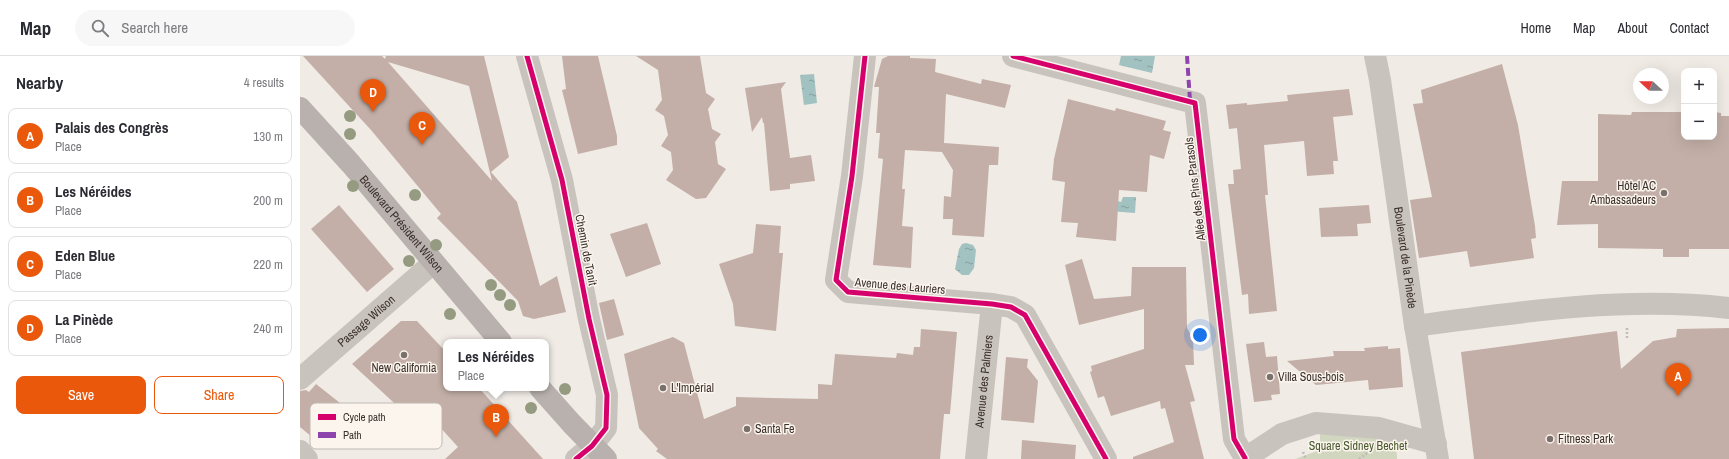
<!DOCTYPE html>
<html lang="en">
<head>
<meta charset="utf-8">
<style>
	:root { --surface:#fff; --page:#f7f7f7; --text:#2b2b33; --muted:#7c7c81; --line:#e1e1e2; --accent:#ea580c }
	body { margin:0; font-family:"Archivo Narrow",sans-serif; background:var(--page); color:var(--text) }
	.controls { position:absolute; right:12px; top:12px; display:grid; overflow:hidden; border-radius:8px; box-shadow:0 4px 16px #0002 }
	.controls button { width:36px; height:36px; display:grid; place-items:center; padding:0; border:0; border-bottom:1px solid var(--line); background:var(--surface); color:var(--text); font:20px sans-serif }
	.compass { position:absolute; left:1333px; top:12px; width:36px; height:36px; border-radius:50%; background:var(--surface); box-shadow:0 4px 16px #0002; rotate:292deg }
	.you { position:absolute; left:900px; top:279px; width:14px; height:14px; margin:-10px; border:3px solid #fff; border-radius:50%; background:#1a73e8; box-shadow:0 0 0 6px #1a73e833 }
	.badge { display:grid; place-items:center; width:26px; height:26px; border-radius:50%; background:var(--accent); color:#fff; font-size:13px; font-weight:700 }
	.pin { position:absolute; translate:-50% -33px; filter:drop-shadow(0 1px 2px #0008) }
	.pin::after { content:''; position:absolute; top:21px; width:14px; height:12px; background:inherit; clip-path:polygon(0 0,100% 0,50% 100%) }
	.popup { position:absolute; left:143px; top:283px; width:106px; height:52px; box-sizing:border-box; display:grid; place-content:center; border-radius:8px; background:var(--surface); filter:drop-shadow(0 1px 3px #0005); font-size:13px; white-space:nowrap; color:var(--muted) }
	.popup b { font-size:15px; color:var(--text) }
	.popup::after { content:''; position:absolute; left:50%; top:100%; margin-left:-8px; border:8px solid transparent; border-top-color:var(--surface) }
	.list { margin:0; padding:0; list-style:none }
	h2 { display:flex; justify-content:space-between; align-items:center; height:52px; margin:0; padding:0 16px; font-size:17px }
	h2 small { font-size:13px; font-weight:400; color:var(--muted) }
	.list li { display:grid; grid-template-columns:26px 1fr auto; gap:12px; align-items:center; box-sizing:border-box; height:56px; margin:0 8px 8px; padding:0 8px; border:1px solid var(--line); border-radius:8px }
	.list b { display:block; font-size:15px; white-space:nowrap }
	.list p { margin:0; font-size:13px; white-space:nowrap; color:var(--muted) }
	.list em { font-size:13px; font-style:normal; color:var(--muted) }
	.actions { display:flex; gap:8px; padding:12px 16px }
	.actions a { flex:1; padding:9px 0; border:1px solid var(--accent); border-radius:8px; text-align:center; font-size:14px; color:var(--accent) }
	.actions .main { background:var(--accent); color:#fff }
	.icon { flex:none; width:22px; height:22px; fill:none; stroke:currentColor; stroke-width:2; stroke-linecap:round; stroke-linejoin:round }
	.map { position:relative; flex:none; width:1429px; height:403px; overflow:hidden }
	header { display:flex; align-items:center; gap:24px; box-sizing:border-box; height:56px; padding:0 20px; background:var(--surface); border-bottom:1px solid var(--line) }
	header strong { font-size:19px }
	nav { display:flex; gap:22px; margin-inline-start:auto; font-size:14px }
	.search { width:280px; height:36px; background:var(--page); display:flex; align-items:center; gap:10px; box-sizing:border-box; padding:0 14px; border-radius:22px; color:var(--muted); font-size:15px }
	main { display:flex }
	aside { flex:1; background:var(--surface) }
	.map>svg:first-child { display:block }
	.green { fill:#d1d6bf }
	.water { fill:url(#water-ripples) }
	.building { fill:#c3afa7; fill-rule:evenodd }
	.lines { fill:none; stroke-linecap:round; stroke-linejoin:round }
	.path { stroke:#c2bbb6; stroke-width:2.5; stroke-dasharray:2 2; stroke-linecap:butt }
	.minor { stroke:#c9c3be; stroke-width:22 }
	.major { stroke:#b8b1ad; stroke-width:22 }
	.quiet { stroke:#8e44ad; stroke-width:4; stroke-dasharray:8 4; stroke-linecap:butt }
	.cycleway-casing { stroke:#fbf5ee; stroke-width:8 }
	.cycleway { stroke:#d6006c; stroke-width:5 }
	.tree { fill:#959b80 }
	.poi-dot { fill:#7a716c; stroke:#fbf5ee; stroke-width:1.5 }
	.labels { text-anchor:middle; stroke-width:3; stroke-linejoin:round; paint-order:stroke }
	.poi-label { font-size:12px; fill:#3b302b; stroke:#fbf5ee; text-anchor:start }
	.street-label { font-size:12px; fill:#3b302b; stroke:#fbf5ee }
	.park-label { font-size:12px; fill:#4a5a2e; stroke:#fbf5ee }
	.key { fill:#fbf5ee; stroke:#c1bab4; stroke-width:1 }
	.key-label { font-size:11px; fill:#3b302b }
</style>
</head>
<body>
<header>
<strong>Map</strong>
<div class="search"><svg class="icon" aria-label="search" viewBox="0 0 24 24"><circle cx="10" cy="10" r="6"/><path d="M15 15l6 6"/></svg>Search here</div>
<nav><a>Home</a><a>Map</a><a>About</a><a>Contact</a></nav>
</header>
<main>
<aside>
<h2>Nearby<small>4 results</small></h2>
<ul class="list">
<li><span class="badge">A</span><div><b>Palais des Congrès</b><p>Place</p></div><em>130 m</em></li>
<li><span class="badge">B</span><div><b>Les Néréides</b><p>Place</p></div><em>200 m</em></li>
<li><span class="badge">C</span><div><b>Eden Blue</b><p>Place</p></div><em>220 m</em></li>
<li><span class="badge">D</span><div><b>La Pinède</b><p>Place</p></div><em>240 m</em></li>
</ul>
<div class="actions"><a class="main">Save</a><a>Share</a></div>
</aside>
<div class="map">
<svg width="1429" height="403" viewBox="0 0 1429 403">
	<defs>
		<pattern id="water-ripples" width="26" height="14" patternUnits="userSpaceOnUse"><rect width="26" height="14" fill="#a1c2c1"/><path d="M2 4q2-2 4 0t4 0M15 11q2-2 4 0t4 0" fill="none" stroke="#849e9d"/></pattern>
	</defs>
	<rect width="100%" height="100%" fill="#f0ebe5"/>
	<!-- green -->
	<path class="green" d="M1020,376L1074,377L1096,386L1097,403H995L1020,394Z"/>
	<!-- water -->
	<path class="water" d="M821,0H855L852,17L819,9Z
		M514,18L517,47L504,49L500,19Z
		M823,141H836L835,157L809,155L810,143L821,146Z
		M666,187L673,189L676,194L674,212L669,219H662L655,213L659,193L662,188Z"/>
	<!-- building -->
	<path class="building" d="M3,0H82L85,3L86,0H184L209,101L191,116L217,146L240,230L257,220L266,256L234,263L223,260L218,245L137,162L141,158L71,74ZM88,6L169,30L192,125Z
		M262,0H298L317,80V89L278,98L262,34L266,33Z
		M336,0H400L406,37L415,43L408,53L412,73L421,78L415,86L418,108L426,113L406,142L396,143L366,124L373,114L371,96L361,90L368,79L364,60L355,54L362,44L358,14Z
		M588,0H610V2L636,3L635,16L681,28L682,23L711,29L705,52L646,38L644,87L699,91L698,109H689L684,181L652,179L653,163H643L644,140L651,141L653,114L642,96L605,94L602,133H605L602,170L613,171L611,212L573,209L583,103L578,102L580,77H576L579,31H574L582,3Z
		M1202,8L1218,69L1235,170L1236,182L1231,183L1234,202L1170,211L1167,195L1119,202L1110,144L1132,141L1113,48L1123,47L1121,34Z
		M486,26L481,33L490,102L511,99L515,125L490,128V133L470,135L464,67H463L462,61L452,76L445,32Z
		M1049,33L1053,59L1033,61L1038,105H1033L1034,118L1007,120L1004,85L964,89L968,139H965L977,255L949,258L948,238L942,239L928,128H934L933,114L941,113L937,72L929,73L926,49L947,47V49L988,45L987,39Z
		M768,43L815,55L816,52L866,65L863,74L871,76L864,103L850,99L847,136L819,134L816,185L776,181L778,167L761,166L765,126L752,124L754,103Z
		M1332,56H1384V81H1414V56L1421,57V60H1429V193H1389V201H1363V193L1298,192V168L1257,169L1262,125H1298V58L1331,59Z
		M39,149L94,213L67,236L11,173Z
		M1069,149L1071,167L1057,168L1058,180L1021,181L1019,152Z
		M347,167L361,208L326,221L310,178Z
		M456,168L481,170L479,197H483L476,275L435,270L433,248L419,208L453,197Z
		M782,203L794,243L831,240L832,211H886L887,272L893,283L894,309H885L895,345L890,346L904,403H833V401L874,386L865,352L861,353L860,345L811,360L804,340L798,342L790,316L792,315L791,310L844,293V253L779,269L765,209Z
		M314,243L324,279L307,284L299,247Z
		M101,265H117L146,296V332H179L243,403H145L158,391L129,359L119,370L52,308Z
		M1429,272V403H1174L1161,296L1317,275L1321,313L1353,285L1376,281L1377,273Z
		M621,273L657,276L650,358H644L640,403H367L356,395L358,393L339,372L324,298L373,281L384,287L404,363L436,350V341L518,343V328L532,329L535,298L596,302L597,297L613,299L614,291H620Z
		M964,286L966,301L977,300L980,338L971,339L972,344L954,346L946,288Z
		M1088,290V293L1100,292L1103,331L1069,334L1068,324L1016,329L987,305L1034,300L1033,295H1065L1064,292Z
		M706,301L728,303L727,311L738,325L734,367L701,364Z
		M16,328L40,347L12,381L0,371V335L6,334L9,336Z
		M722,384L776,389L775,403H721Z"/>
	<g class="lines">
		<!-- path -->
		<path class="path" d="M1327,272V284
			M1003,396L1006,403
			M1059,403L1070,395"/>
		<!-- minor -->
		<g class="minor">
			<path d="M227,0L262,124L289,263L307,339L306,372L292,390L276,403"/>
			<path d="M565,0L552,120L536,224L548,236L692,248L711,251L725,259L806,403"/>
			<path d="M713,0L895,47L934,383L945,402"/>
			<path id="s1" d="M1075,0L1080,24L1115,270L1138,403"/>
			<path d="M1115,270C1218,256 1325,240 1429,252"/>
			<path id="s2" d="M0,323L133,207"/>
			<path d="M0,395L7,403"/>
			<path id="s3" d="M676,403L692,248"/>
			<path d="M944,403L982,378L1016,367L1079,372L1136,388"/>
		</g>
		<!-- major -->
		<g class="major">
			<path id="s4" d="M0,52L51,108L201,286"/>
			<path d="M240,332L272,368L306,403"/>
		</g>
		<!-- quiet -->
		<path class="quiet" d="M887,0L890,45"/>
		<defs>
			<path id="cycleway" d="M227,0L262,124L289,263L307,339L306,372L292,390L276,403
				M565,0L552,120L536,224L548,236L692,248L711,251L725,259L806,403
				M713,0L895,47L934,383L945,402"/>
		</defs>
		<!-- cycleway casing -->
		<use href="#cycleway" class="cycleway-casing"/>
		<!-- cycleway -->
		<use href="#cycleway" class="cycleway"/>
	</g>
	<!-- trees -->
	<g class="tree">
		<circle cx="50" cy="60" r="6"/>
		<circle cx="50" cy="78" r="6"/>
		<circle cx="53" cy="130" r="6"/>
		<circle cx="115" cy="139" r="6"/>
		<circle cx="136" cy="189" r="6"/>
		<circle cx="109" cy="205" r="6"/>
		<circle cx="191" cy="229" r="6"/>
		<circle cx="200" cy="239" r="6"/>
		<circle cx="210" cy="249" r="6"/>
		<circle cx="150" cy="258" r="6"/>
		<circle cx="265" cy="333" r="6"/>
		<circle cx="231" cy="352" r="6"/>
	</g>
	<!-- markers -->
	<g class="poi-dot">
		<circle cx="1364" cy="137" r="4"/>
		<circle cx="104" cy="299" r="4"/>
		<circle cx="970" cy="321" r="4"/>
		<circle cx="363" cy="332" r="4"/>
		<circle cx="447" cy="373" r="4"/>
		<circle cx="1250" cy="383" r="4"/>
	</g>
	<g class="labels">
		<!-- poi labels -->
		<g class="poi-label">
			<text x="1356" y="134" text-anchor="end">Hôtel AC<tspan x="1356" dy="14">Ambassadeurs</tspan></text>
			<text x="104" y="316" text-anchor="middle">New California</text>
			<text x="978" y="325">Villa Sous-bois</text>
			<text x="371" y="336">L'Impérial</text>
			<text x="455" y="377">Santa Fe</text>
			<text x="1258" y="387">Fitness Park</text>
		</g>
		<!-- street labels -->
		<g class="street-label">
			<text transform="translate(895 133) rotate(-97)" y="4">Allée des Pins Parasols</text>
			<text dy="4" stroke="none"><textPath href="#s4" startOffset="154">Boulevard Président Wilson</textPath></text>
			<text transform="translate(286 194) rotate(79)" y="4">Chemin de Tanit</text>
			<text dy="4" stroke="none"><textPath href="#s1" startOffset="204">Boulevard de la Pinède</textPath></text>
			<text transform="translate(600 230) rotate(5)" y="4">Avenue des Lauriers</text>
			<text dy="4" stroke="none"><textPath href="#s2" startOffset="88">Passage Wilson</textPath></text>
			<text dy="4" stroke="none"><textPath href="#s3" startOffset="78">Avenue des Palmiers</textPath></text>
		</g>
		<!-- park labels -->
		<g class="park-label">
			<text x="1058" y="394">Square Sidney Bechet</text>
		</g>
	</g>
	<!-- legend -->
	<rect x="10" y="347" width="132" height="46" rx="6" class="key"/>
	<rect x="18" y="358" width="18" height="6" fill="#d6006c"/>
	<rect x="18" y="376" width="18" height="6" fill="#8e44ad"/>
	<g class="key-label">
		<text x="43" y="365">Cycle path</text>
		<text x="43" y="383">Path</text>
	</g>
</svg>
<div class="controls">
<button>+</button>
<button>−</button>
</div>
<svg class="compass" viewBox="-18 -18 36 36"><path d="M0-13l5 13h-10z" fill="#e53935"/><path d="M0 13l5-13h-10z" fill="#7c7c81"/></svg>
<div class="you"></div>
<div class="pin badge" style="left:1378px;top:340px">A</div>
<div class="pin badge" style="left:196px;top:381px">B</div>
<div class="popup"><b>Les Néréides</b>Place</div>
<div class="pin badge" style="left:122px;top:89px">C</div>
<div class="pin badge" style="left:73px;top:56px">D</div>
</div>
</main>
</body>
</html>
